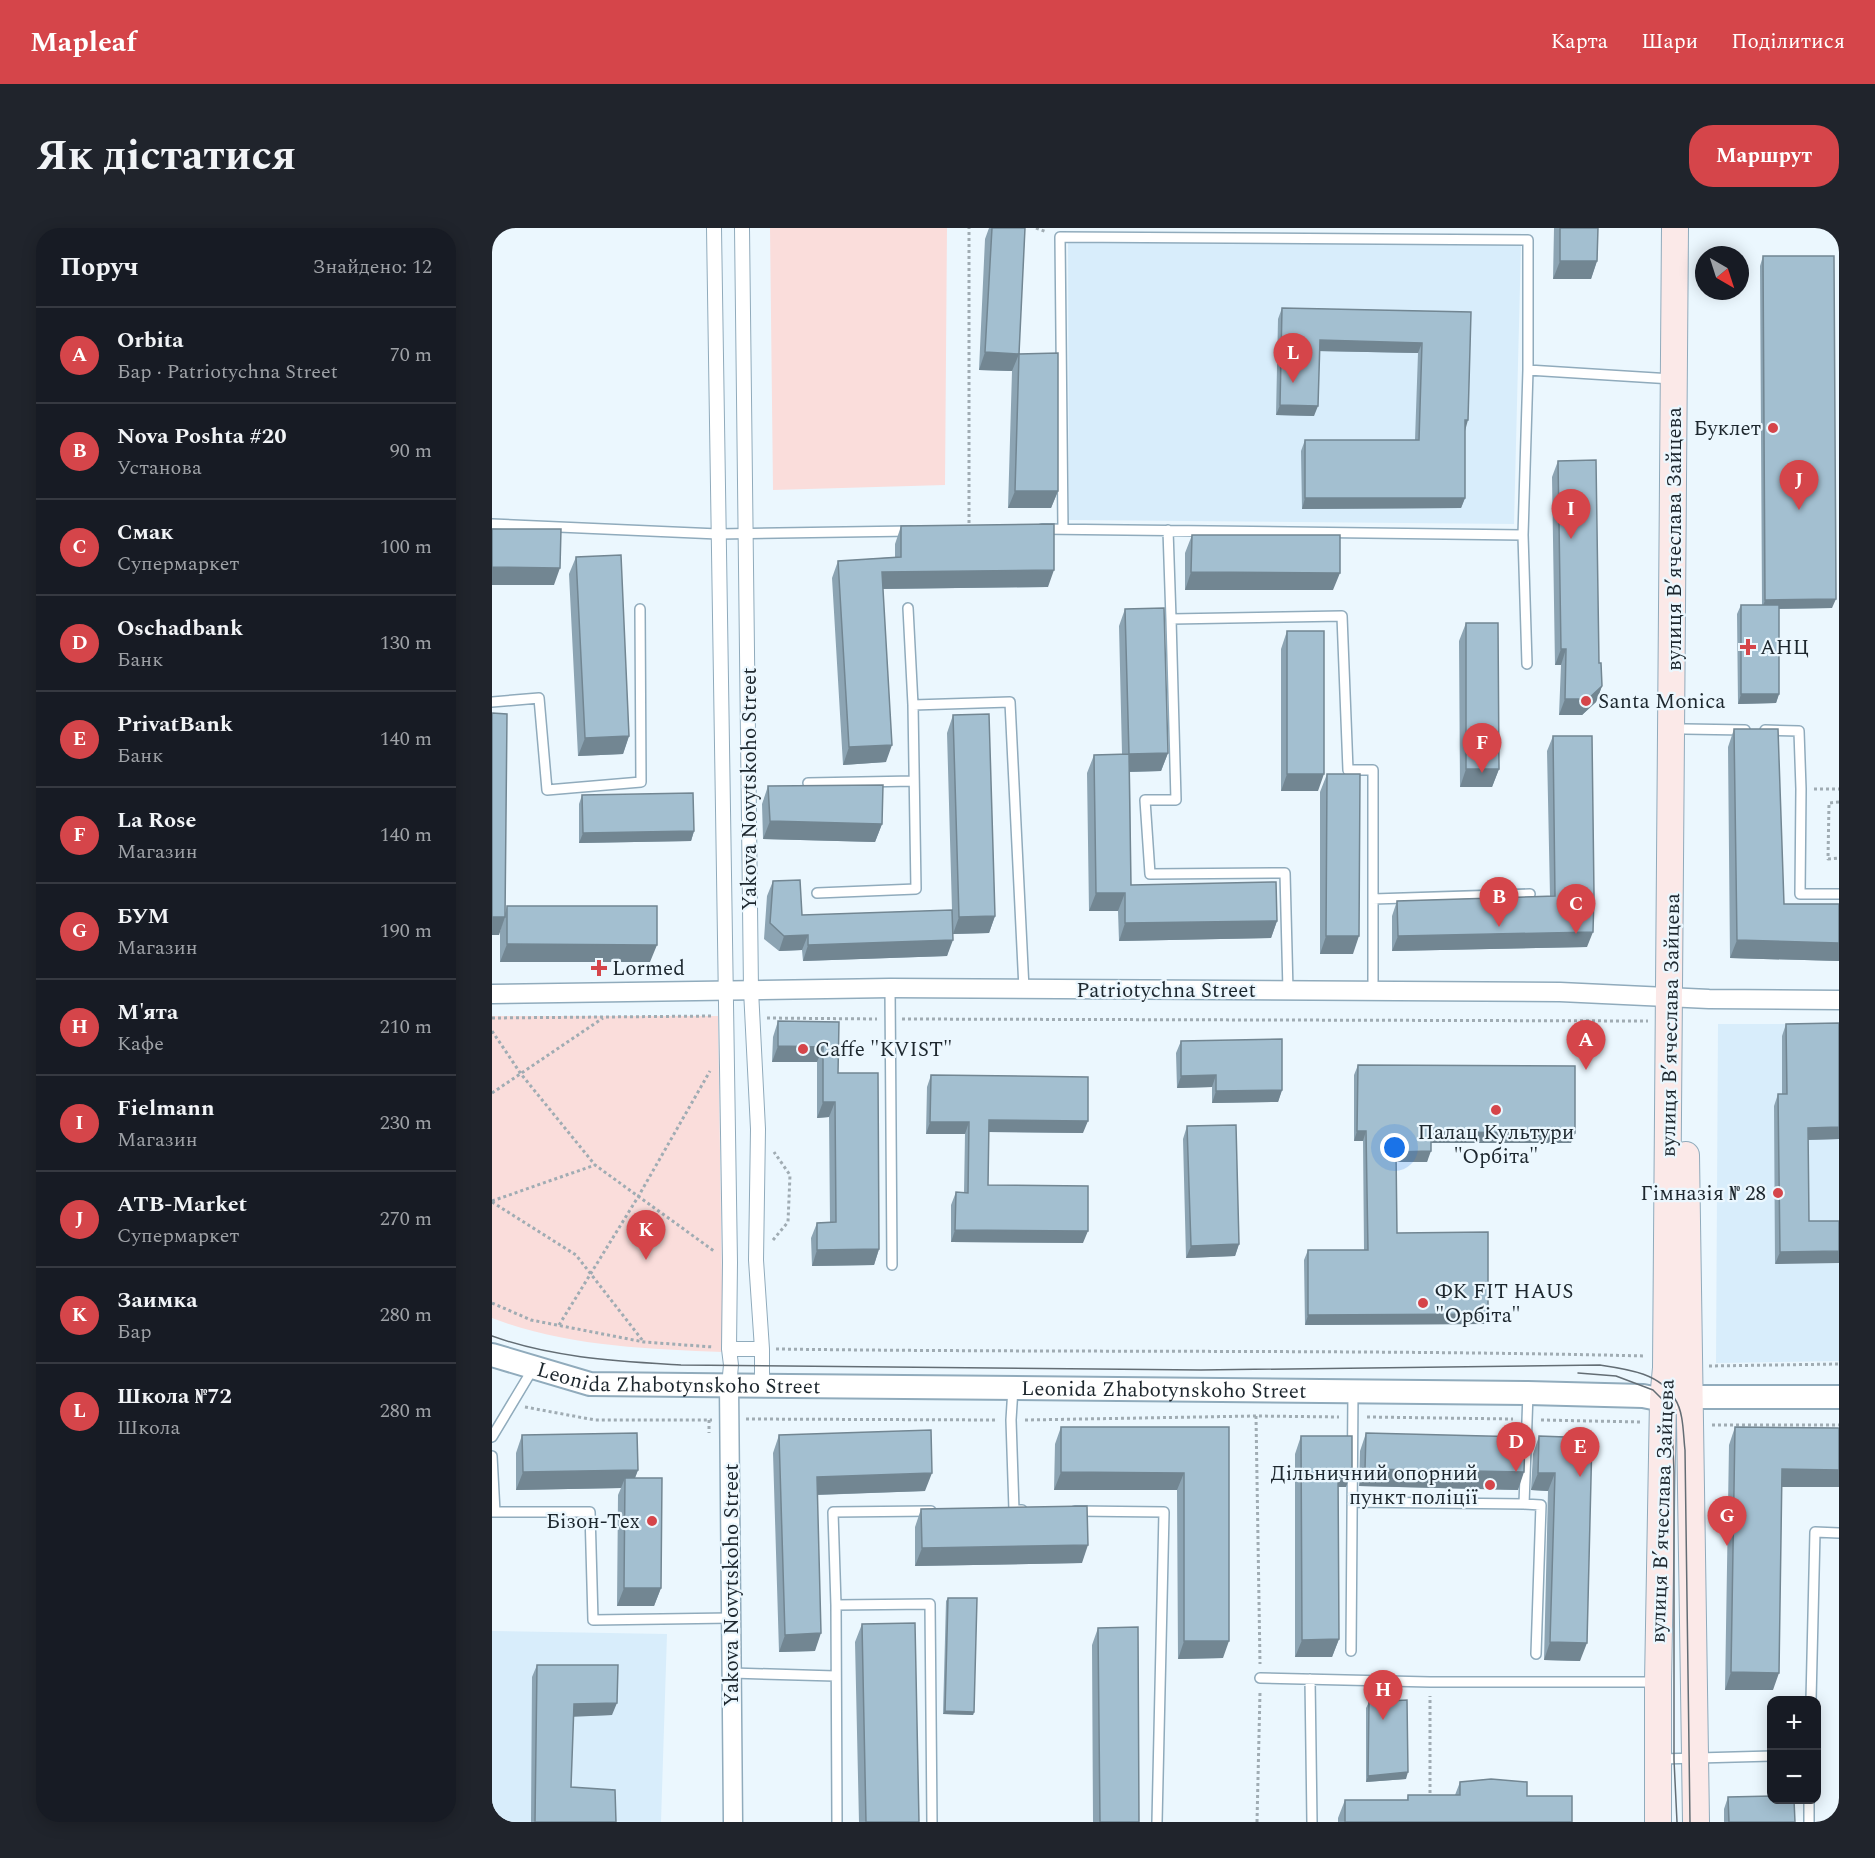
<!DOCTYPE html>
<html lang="uk">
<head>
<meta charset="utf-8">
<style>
	:root { --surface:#171b24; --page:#20242c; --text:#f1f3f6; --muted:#9ea1a6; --line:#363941; --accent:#d5454a }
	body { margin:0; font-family:Spectral,serif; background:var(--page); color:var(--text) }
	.controls { position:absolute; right:18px; bottom:18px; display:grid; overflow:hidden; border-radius:12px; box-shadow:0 3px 15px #0003 }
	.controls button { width:54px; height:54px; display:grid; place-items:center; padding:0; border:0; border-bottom:2px solid var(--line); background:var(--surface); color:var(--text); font:30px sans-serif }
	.compass { position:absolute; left:1203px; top:18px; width:54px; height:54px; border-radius:50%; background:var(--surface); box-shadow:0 3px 15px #0003; rotate:141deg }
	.you { position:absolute; left:903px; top:920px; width:21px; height:21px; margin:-15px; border:4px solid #fff; border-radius:50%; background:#1a73e8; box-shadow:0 0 0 9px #1a73e833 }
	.badge { display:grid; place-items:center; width:39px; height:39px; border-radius:50%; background:var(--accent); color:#fff; font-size:20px; font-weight:700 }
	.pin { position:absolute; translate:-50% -50px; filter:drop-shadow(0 2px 3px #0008) }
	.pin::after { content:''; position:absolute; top:32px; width:21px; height:18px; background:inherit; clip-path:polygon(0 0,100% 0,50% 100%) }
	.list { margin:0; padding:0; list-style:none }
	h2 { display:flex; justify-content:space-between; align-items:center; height:78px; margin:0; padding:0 24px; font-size:26px }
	h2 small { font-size:20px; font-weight:400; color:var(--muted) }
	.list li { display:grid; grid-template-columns:39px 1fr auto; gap:18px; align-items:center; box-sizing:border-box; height:96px; padding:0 24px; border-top:2px solid var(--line) }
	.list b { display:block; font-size:22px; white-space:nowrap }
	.list p { margin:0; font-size:20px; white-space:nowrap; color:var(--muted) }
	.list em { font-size:20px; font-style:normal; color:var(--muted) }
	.map { position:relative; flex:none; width:1347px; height:1594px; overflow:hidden; border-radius:24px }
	header { display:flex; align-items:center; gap:36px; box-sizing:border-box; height:84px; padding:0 30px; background:var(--accent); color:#fff }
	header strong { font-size:28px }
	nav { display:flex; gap:33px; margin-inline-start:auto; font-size:21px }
	.intro { display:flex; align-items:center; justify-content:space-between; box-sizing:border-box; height:144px; padding:0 36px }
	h1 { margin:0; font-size:42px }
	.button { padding:15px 27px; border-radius:24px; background:var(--accent); color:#fff; font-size:21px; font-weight:700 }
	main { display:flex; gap:36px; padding:0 36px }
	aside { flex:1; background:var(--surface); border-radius:24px; box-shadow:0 3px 15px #0003 }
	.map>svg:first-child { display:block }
	.built { fill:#d8edfb }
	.green { fill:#fadddb }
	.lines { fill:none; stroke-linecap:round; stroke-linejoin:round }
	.service-casing { stroke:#90abbc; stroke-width:12 }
	.pedestrian-casing { stroke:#90abbc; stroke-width:16 }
	.minor-casing { stroke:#90abbc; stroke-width:21 }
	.tertiary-casing { stroke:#90abbc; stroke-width:26 }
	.secondary-casing { stroke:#90abbc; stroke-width:28 }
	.path { stroke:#a0acb3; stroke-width:3; stroke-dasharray:3 3; stroke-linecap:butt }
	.service { stroke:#fff; stroke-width:9 }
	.pedestrian { stroke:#fff; stroke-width:14 }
	.minor { stroke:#fff; stroke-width:18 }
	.tertiary { stroke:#fff; stroke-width:22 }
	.secondary { stroke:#fbe9e8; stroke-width:26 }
	.tram { stroke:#636d74; stroke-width:1.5 }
	.wall { fill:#8ca4b3 }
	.shaded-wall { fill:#728692 }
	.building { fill:#a3bfd0; stroke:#728692; stroke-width:1.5 }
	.poi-dot { fill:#d5454a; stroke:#ebf7fe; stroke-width:2 }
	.labels { text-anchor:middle; stroke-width:4.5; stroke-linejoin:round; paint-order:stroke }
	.poi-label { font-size:21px; fill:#1d272e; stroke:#ebf7fe; text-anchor:start }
	.street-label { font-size:21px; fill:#1d272e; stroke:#ebf7fe }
</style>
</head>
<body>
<header>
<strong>Mapleaf</strong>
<nav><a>Карта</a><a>Шари</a><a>Поділитися</a></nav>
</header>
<div class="intro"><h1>Як дістатися</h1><a class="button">Маршрут</a></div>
<main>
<aside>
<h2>Поруч<small>Знайдено: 12</small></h2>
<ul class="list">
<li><span class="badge">A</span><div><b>Orbita</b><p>Бар · Patriotychna Street</p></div><em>70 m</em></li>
<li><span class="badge">B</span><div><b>Nova Poshta #20</b><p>Установа</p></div><em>90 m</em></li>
<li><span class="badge">C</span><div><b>Смак</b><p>Супермаркет</p></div><em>100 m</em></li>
<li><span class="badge">D</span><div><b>Oschadbank</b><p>Банк</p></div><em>130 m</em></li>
<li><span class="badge">E</span><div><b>PrivatBank</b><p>Банк</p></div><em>140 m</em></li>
<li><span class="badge">F</span><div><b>La Rose</b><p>Магазин</p></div><em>140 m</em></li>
<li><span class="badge">G</span><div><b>БУМ</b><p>Магазин</p></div><em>190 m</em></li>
<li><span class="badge">H</span><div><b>М'ята</b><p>Кафе</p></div><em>210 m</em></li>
<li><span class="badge">I</span><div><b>Fielmann</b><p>Магазин</p></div><em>230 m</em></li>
<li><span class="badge">J</span><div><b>ATB-Market</b><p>Супермаркет</p></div><em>270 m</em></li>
<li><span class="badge">K</span><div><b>Заимка</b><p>Бар</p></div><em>280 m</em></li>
<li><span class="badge">L</span><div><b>Школа №72</b><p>Школа</p></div><em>280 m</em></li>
</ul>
</aside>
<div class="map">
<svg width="1347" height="1594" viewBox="0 0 1347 1594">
	<rect width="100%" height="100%" fill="#ebf7fe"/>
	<!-- built -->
	<path class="built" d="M576,13L1029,17L1022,296L577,292Z
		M1226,796H1347V1133L1224,1135Z
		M0,1403L175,1406L169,1594H0Z"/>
	<!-- green -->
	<path class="green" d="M278,0H455L453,257L281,262Z
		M0,788H226L231,1124C154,1121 72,1118 0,1090Z"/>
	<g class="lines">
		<defs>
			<path id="service" d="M0,296L226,306L419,303
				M550,301L1031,307L1036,142
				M571,301L568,9L1036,12V142L1180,151
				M676,302L679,391L850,388L856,542H881V763
				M1031,307L1035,436
				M416,380L421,477
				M679,391L684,572H653L658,646L793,645L796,763
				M0,474L47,470L55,562L149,554L148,381
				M1193,501L1253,502
				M1273,502L1307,503L1309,561L1308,666H1347
				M316,555L422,553
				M325,665L424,661L421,477L518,474L532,761
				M881,671L1038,666
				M398,760L400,1037
				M521,1160L519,1192L522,1282H530
				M1036,1165L1032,1276L1049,1277L1044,1426
				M0,1209L42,1139
				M0,1228L3,1284H0
				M860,1274L1032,1276
				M583,1283L672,1284L665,1594
				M3,1284H98L101,1392L239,1390
				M344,1377L438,1376L440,1594
				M859,1423L861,1163
				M240,1445L343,1448
				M768,1450L938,1454H1163
				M818,1451L820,1594
				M1319,1472L1323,1304L1347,1305
				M1169,1531L1280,1528
				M345,1594L344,1377L341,1284L439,1283
				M1317,1594V1572"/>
			<path id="pedestrian" d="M222,0L238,1034L237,1121H270L264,1032L266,901L259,762L250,0
				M237,1121L239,1137L237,1158
				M270,1159V1121"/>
			<path id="minor" d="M0,766L398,760L1068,764L1217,771L1347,772
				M237,1158L241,1594"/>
			<g id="tertiary">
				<path id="s1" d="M0,1127L98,1156L1036,1165L1151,1168L1171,1172L1196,1169H1347"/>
			</g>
			<path id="secondary" d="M1194,927L1204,1594
				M1166,1594V1454L1171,1172L1174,1140L1183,0"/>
		</defs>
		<!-- service casing -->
		<use href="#service" class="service-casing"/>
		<!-- pedestrian casing -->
		<use href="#pedestrian" class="pedestrian-casing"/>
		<!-- minor casing -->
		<use href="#minor" class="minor-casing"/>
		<!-- tertiary casing -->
		<use href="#tertiary" class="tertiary-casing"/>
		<!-- secondary casing -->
		<use href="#secondary" class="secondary-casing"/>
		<!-- path -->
		<path class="path" d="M544,0L555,4
			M477,301V0
			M1322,561H1347
			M1347,574L1337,575L1336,631L1347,630
			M0,790L221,788
			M275,790L385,791
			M410,791L1156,793
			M0,803L29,846L103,937L222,1023
			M0,865L111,790
			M0,973L103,937
			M0,974L84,1027L151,1113
			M281,1012L296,994L298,947L282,924
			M0,1075L39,1092L152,1114L221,1119
			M67,1097L146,969L218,843
			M284,1121C574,1125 864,1121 1154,1128
			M1217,1138L1347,1136
			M33,1179L103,1192H220
			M764,1188L768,1436
			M875,1189L1021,1191
			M254,1191L505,1192
			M217,1192V1205
			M533,1192L764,1188L847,1189
			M1049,1192L1150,1194
			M1220,1197H1347
			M938,1565V1468
			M765,1594L768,1464"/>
		<!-- service -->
		<use href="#service" class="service"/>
		<!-- pedestrian -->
		<use href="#pedestrian" class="pedestrian"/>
		<!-- minor -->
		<use href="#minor" class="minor"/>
		<!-- tertiary -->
		<use href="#tertiary" class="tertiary"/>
		<!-- secondary -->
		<use href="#secondary" class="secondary"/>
		<!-- tram -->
		<path class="tram" d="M0,1108C61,1130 125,1133 189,1137L709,1142L1108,1137C1135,1141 1168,1145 1183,1171C1192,1185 1191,1206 1193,1222L1198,1594
			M1086,1145L1124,1148L1161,1162L1171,1172L1180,1196L1182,1244V1532L1185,1594"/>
	</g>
	<!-- wall -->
	<path class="wall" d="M497,0H533L527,126L566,263L559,280H516L520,143L487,142L493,11Z
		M1062,0H1106L1105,33L1099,51H1061Z
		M1271,28L1340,380L1287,381V466L1284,475L1246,476L1245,386L1249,377H1270L1268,38Z
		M790,80L979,84L973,202V270L969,280L810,281L809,223L813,212H923L926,125L827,123L822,188L784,187L786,91Z
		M1066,233L1107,435L1110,458L1104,474L1090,487H1067L1069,437H1063L1060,249Z
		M409,298L556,359L391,361L394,534L351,537L340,350L346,333L403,329V316Z
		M700,307L841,362H693V325Z
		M84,329L137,508L131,526L86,528L77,346Z
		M633,381L676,525L669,543L638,544L639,657L785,693L779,710L627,713L626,683H597L595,545L602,527L630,526L627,398Z
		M974,395L1007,541L1000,559H968L967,413Z
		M795,403L826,563H789V421Z
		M461,487L503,688L497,705L461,706L455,728L311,733L310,722L287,723L272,711L275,668L281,653L310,687L460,682L455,505Z
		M1242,501L1292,676H1347V733L1238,730L1236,519Z
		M1061,508L1095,719L900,723V688L905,673L1058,668L1055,523Z
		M835,546L861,726H828V564Z
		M276,558L390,596L383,614L271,611L270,576Z
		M90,567L202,603L199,613L87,615V576Z
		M15,678L158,734H8V703L7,707Z
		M286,793L347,794L346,845L387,1021L382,1037L320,1038L319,1010L325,995H338L337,889L325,890V834H280L281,809Z
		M1294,796L1347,911L1316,912L1317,993L1283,1036L1282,878L1286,866H1290V808Z
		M689,813L790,862L786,874L720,875V859L685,860L684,825Z
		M866,837L1079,915H939L935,934H904L905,1005L993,1096L813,1097L812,1032L816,1022H872L871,913H862V847Z
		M439,847L591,905L497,904L496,957L591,1015L459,1014V977L464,964L472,965L473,906H434L435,859Z
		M695,898L747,1016L743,1028L694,1030L691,911Z
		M569,1199H737L731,1430L686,1431L685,1262H562L563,1216Z
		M1243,1199L1347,1200V1259H1290L1281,1462H1233L1237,1217Z
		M874,1205L1026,1262L867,1258L868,1223Z
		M30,1207L146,1242L143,1250L169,1360L162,1378H125L126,1267L129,1260L24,1262V1225Z
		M287,1207L433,1263L325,1267L323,1423L287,1424L281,1225Z
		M809,1208L860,1241L854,1259H846L847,1411L840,1429H803V1226Z
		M1047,1208L1100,1210L1088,1433L1052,1432L1056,1263L1039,1262L1041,1226Z
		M429,1281L590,1335L423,1338V1299Z
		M456,1370L482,1484L481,1487L451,1486L454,1373Z
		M370,1396L427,1594H367L363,1414Z
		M606,1400L647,1594H601L600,1417Z
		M45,1437L120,1487L81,1488L79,1559L124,1594H39L40,1449Z
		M877,1474L914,1551L874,1554V1480Z
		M968,1554L1035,1568L1080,1594H846V1590L853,1572H915L916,1567H963Z
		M1236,1569L1303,1594H1232V1581Z"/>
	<!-- shaded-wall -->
	<path class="shaded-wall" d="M1068,33H1105L1099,51H1061Z
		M828,112L930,115L926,125L824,123Z
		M493,124L527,126L520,143L487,142Z
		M788,177L826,178L822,188L784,187Z
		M973,192H976L973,203Z
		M523,263H566L559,280H516Z
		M813,270H973L969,280L810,281Z
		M0,339L68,340L62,357H0Z
		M562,342L556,359L383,361L390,344Z
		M699,344L848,345L841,362H693Z
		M1344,371L1340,380L1270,381L1273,372Z
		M1069,421H1074L1069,437H1063Z
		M1110,458L1104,474L1090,487H1067L1073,471Z
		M1249,466H1287L1284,475L1246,476Z
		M137,508L131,526L86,528L93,510Z
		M400,517L394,534L351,537L357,519Z
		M676,525L669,543L631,544L637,526Z
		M974,541H1007L1000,559H968Z
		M795,546H832L826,563H789Z
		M278,593L390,596L383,614L271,611Z
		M202,603L199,613L87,615L91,605Z
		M604,665H633L626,683H597Z
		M503,688L497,705L461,706L467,689Z
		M0,689H13L7,707H0Z
		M785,693L779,710L627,713L633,695Z
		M1101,704L1095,719L900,723L906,708Z
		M316,707L310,722L287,723L292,708Z
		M834,708H867L861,726H828Z
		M461,712L455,728L311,733L316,717Z
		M1245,712L1347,715V733L1238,730Z
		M15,716L165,717L158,734H8Z
		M286,818L331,819L325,834H280Z
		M724,847L720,859L685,860L689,848Z
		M790,862L786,874L720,875L724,863Z
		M331,874H343L337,889L325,890Z
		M497,892L596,893L591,905L493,904Z
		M438,894H477L473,906H434Z
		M1347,899V911L1312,912L1316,900Z
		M865,903H874L871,913H862Z
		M939,904L1083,905L1079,915H935Z
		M939,923L935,934H900L904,924Z
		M463,1002L596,1003L591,1015L459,1014Z
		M747,1016L743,1028L694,1030L699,1018Z
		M387,1021L382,1037L320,1038L325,1022Z
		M1347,1023V1035L1283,1036L1288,1024Z
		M996,1086L993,1096L813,1097L816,1087Z
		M846,1241H860L854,1259H839Z
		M873,1241L1032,1244L1026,1262L867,1258Z
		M1290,1241L1347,1242V1259H1284Z
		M146,1242L139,1260L133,1250L129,1260L24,1262L31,1244Z
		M569,1244L692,1245L685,1262H562Z
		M440,1245L433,1263L318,1267L325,1249Z
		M1046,1245H1063L1056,1263L1039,1262Z
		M596,1317L590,1335L423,1338L430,1320Z
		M132,1360H169L162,1378H125Z
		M329,1405L323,1423L287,1424L293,1407Z
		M847,1411L840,1429H803L810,1412Z
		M692,1413H737L731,1430L686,1431Z
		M1058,1414L1095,1415L1088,1433L1052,1432Z
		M1239,1444L1287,1445L1281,1462H1233Z
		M125,1475L120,1487L77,1489L82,1476Z
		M453,1483L482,1484L481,1487L451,1486Z
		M916,1544L914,1551L874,1554L876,1548Z"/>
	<!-- building -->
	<path class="building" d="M500,0H533L527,126L493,124Z
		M1068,0H1106L1105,33H1068Z
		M1271,28H1342L1344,371L1273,372Z
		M790,80L979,84L976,192H973V270H813V212H927L930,115L828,112L826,178L788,177Z
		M566,125V263H523L527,126Z
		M1104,232L1107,435H1109L1110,458L1096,471H1073L1074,421H1069L1066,233Z
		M562,296V342L390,344L400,517L357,519L346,333L409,329V298Z
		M0,301H69L68,340L0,339Z
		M700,307H848V345L699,344Z
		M129,327L137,508L93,510L84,329Z
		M1249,377H1287V466H1249Z
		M672,380L676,525L637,526L633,381Z
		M974,395H1006L1007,541H974Z
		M795,403H832V546H795Z
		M0,485L15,486L13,689H0Z
		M497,486L503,688L467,689L461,487Z
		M1242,501H1286L1292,676H1347V715L1245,712Z
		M1061,508H1100L1102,667L1101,704L906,708L905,673L1063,668Z
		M637,526L639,657L784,654L785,693L633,695V665H604L602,527Z
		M835,546H868L867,708H834Z
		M391,557L390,596L278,593L276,558Z
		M201,565L202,603L91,605L90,567Z
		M308,652L310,687L460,682L461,712L316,717V707L292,708L278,695L281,653Z
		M15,678H165V717L15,716Z
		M286,793L347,794L346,845H386L387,1021L325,1022V995L344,994L343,874H331V819L286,818Z
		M1347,795V899L1316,900L1317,993H1347V1023L1288,1024L1286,866H1295L1294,796Z
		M790,811V862L724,863V847L689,848V813Z
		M866,837L1083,838V905L939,904V923L904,924L905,1005L996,1004V1086L816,1087V1022H876L874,903H865Z
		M439,847L596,849V893L497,892L496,957L596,958V1003L463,1002L464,964L476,965L477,894H438Z
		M744,897L747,1016L699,1018L695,898Z
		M569,1199H737V1413H692V1245L569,1244Z
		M1243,1199L1347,1200V1242L1290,1241L1287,1445L1239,1444Z
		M439,1202L440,1245L325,1249L329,1405L293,1407L287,1207Z
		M145,1205L146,1242L31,1244L30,1207Z
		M874,1205L1033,1209L1032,1244L873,1241Z
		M809,1208H860V1241H846L847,1411L810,1412Z
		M1047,1208L1100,1210L1095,1415L1058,1414L1063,1245H1046Z
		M133,1250H170L169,1360H132Z
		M595,1278L596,1317L430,1320L429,1281Z
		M456,1370H485L482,1484L453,1483Z
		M423,1395L427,1594H374L370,1396Z
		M646,1399L647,1594H608L606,1400Z
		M45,1437H126L125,1475L82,1476L79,1559L123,1562L124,1594H43Z
		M915,1472L916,1544L876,1548L877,1474Z
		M999,1551L1035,1554V1568H1080V1594H853V1572H916V1567H968V1554Z
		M1280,1568V1572H1302L1303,1594H1237L1236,1569Z"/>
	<!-- markers -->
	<g class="poi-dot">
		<circle cx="1281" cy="200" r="6"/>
		<path d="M1253 410h6v6h6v6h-6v6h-6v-6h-6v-6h6z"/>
		<circle cx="1094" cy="473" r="6"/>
		<path d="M104 731h6v6h6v6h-6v6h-6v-6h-6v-6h6z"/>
		<circle cx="311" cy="821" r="6"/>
		<circle cx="1004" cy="882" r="6"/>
		<circle cx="1286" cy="965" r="6"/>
		<circle cx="931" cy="1075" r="6"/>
		<circle cx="998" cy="1257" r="6"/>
		<circle cx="160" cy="1293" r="6"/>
	</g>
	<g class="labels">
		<!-- poi labels -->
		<g class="poi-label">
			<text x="1269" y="207" text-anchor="end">Буклет</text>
			<text x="1268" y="426">АНЦ</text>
			<text x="1106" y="480">Santa Monica</text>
			<text x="120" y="747">Lormed</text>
			<text x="323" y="828">Caffe "KVIST"</text>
			<text x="1004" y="911" text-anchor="middle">Палац Культури<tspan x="1004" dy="24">"Орбіта"</tspan></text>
			<text x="1274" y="972" text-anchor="end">Гімназія № 28</text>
			<text x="943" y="1070">ФК FIT HAUS<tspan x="943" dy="24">"Орбіта"</tspan></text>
			<text x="986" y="1252" text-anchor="end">Дільничний опорний<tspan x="986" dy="24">пункт поліції</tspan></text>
			<text x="148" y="1300" text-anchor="end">Бізон-Тех</text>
		</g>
		<!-- street labels -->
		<g class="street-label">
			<text transform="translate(1182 311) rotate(-90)" y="7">вулиця Вʼячеслава Зайцева</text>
			<text transform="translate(257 561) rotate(-90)" y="7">Yakova Novytskoho Street</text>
			<text x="674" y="769">Patriotychna Street</text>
			<text transform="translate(1178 797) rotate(-89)" y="7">вулиця Вʼячеслава Зайцева</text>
			<text dy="7" stroke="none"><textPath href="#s1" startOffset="190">Leonida Zhabotynskoho Street</textPath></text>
			<text dy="7" stroke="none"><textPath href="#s1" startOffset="676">Leonida Zhabotynskoho Street</textPath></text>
			<text transform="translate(1170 1283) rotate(-88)" y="7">вулиця Вʼячеслава Зайцева</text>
			<text transform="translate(239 1357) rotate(-90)" y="7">Yakova Novytskoho Street</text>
		</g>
	</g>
</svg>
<div class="controls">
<button>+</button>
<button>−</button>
</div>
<svg class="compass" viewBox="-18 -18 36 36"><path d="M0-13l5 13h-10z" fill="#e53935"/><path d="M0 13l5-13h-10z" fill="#9ea1a6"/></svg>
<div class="you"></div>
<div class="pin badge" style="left:1094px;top:842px">A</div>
<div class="pin badge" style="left:1007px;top:699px">B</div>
<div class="pin badge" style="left:1084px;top:706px">C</div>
<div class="pin badge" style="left:1024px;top:1244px">D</div>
<div class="pin badge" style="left:1088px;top:1249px">E</div>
<div class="pin badge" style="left:990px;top:545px">F</div>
<div class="pin badge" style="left:1235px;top:1318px">G</div>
<div class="pin badge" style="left:891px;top:1492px">H</div>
<div class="pin badge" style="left:1079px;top:311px">I</div>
<div class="pin badge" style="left:1307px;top:282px">J</div>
<div class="pin badge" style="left:154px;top:1032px">K</div>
<div class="pin badge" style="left:801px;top:155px">L</div>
</div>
</main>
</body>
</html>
